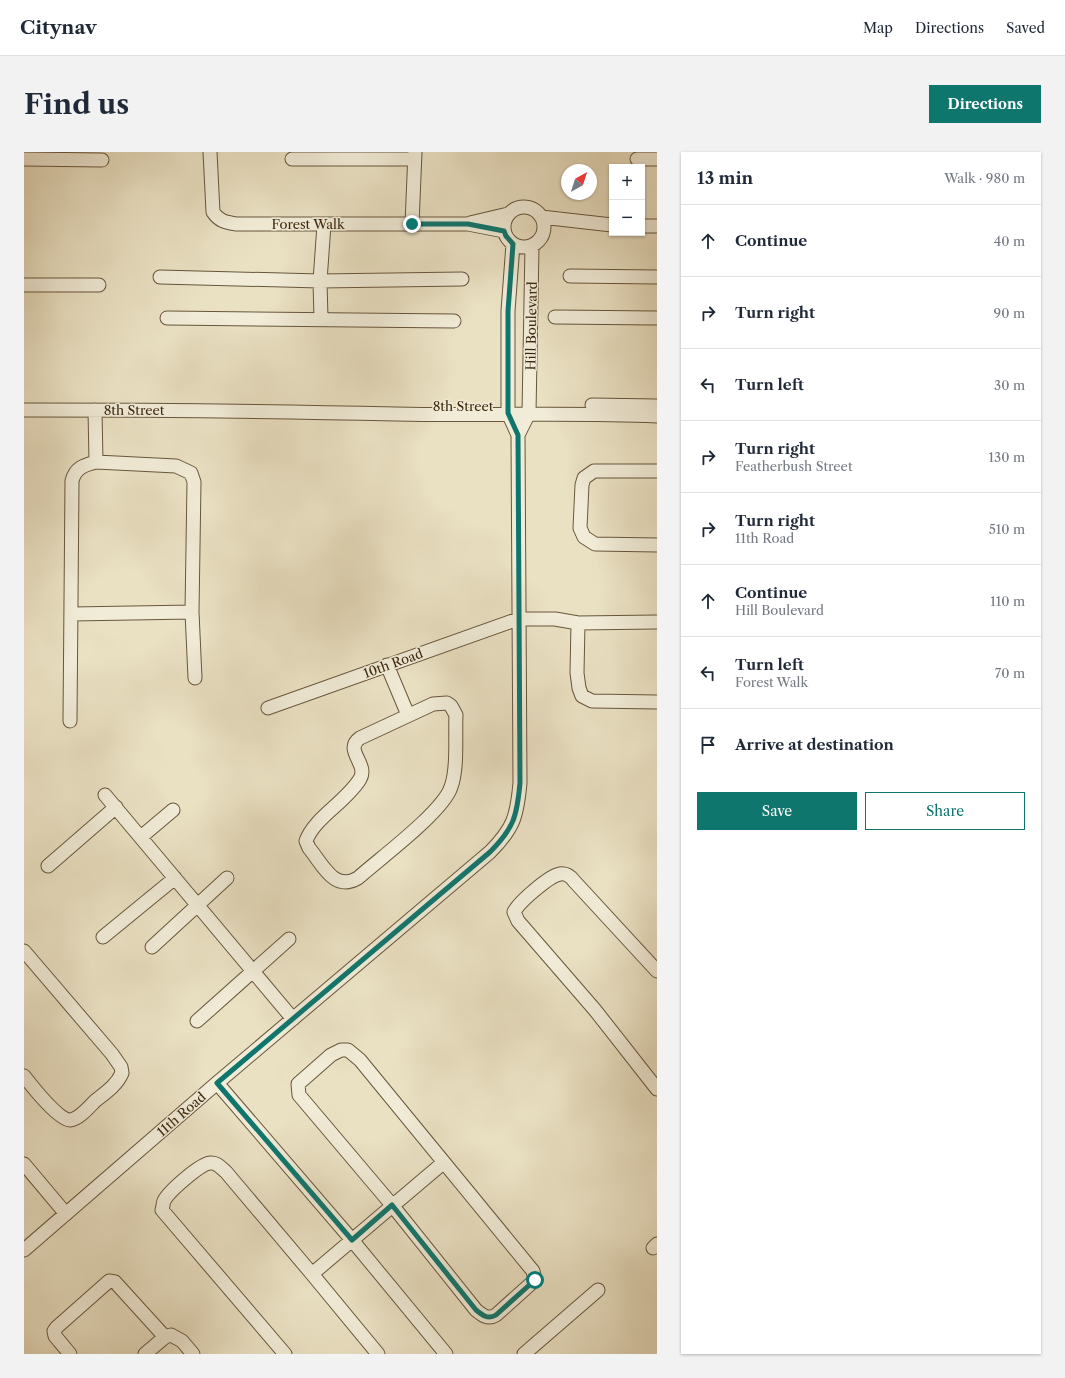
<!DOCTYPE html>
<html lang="en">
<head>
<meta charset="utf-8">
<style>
	:root { --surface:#fff; --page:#f2f2f3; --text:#1f2937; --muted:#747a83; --line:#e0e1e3; --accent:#0f766e }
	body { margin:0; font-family:"Libre Caslon Text",serif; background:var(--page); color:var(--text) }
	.controls { position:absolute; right:12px; top:12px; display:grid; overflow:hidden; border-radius:0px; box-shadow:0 1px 3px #0004 }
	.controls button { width:36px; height:36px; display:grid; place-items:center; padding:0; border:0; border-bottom:1px solid var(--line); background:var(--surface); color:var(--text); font:20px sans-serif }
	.compass { position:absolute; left:537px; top:12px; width:36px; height:36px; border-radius:50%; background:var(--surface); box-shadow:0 1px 3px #0004; rotate:39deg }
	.stop { position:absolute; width:12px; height:12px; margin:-9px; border:3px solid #0f766e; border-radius:50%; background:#fff }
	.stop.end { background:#0f766e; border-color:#fff; box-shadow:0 1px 4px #0008 }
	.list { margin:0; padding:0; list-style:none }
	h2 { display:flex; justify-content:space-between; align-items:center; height:52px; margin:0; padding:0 16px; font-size:17px }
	h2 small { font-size:13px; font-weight:400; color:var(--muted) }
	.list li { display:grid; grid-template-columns:26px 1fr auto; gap:12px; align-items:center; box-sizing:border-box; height:72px; padding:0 16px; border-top:1px solid var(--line) }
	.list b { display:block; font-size:15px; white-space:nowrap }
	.list p { margin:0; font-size:13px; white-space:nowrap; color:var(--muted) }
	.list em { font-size:13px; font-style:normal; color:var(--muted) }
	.actions { display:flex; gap:8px; padding:12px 16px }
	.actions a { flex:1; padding:9px 0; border:1px solid var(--accent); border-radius:0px; text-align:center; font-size:14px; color:var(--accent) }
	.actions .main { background:var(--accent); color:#fff }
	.icon { flex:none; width:22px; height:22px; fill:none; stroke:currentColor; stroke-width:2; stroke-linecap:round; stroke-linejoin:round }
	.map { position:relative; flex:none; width:633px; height:1202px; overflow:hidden; border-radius:0px }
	header { display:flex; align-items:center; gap:24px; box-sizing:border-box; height:56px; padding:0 20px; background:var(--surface); border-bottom:1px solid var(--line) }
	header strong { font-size:19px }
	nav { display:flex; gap:22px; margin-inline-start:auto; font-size:14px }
	.intro { display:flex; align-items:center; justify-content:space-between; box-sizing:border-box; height:96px; padding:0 24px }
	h1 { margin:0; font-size:28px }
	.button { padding:10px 18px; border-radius:0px; background:var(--accent); color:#fff; font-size:14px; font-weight:700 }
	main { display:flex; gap:24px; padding:0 24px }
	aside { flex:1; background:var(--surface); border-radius:0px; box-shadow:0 1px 3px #0004 }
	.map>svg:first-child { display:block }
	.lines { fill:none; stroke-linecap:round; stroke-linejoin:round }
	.minor-casing { stroke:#68563c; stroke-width:15 }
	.minor { stroke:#f1ecd8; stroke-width:13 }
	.route { stroke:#0f766e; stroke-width:5 }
	.labels { text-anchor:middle; stroke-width:3; stroke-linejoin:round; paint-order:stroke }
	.street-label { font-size:13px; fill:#3d270f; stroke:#f1ecd8 }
</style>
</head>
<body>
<header>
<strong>Citynav</strong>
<nav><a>Map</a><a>Directions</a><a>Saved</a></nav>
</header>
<div class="intro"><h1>Find us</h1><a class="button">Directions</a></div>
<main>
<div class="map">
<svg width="633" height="1202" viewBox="0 0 633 1202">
	<rect width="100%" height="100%" fill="#eae1c3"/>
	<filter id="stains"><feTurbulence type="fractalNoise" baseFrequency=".005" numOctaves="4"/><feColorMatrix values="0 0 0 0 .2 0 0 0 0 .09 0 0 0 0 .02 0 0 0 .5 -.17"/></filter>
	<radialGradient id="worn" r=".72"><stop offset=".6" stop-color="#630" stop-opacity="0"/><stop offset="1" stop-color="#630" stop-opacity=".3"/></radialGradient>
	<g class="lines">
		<defs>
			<path id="minor" d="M186,0L189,60C195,69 201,70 212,72H444L480,79
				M0,7L78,8
				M268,7H390
				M613,7H633
				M480 75a20 20 0 1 1 40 0a20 20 0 1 1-40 0Z
				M517,65L588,73
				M446,71L484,62
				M388,72L391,0
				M618,74H633
				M546,124L633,125
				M136,125L296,129L438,127
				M0,133H75
				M531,165L633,166
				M143,166L430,169
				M297,167L296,129L300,73
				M568,253L633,254
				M0,258C124,258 248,259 372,262C459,264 546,260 633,264
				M71,258L72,310
				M494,283L505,261L508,94
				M633,319H570L560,326L558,333L556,376L560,385L571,392L633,393
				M48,462L168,460
				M554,471L553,521L555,536L558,544L568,549L633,550
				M363,513L384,563
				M423,551L427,554L432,563C431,584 434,616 427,635C419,660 355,707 334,726C310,740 299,713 285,696L282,689C290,666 322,650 336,627C345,612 319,598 336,586L409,552Z
				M244,556L494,467H531L554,471L633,470
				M46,569L48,329C51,316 60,313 72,310L152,314L167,321L170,330L168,460L171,526
				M81,643L269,867
				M117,685L149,658
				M24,714L92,655
				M79,785L151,726
				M128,795L203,726
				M0,799L88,902L97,915L98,921C93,933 81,941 71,949C65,955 55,967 46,968C35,969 7,933 0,924
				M633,819L550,729C547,725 542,721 536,722C525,724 495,750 490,760L494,769L571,858L633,937
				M173,869L265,787
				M317,898H324L336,908L509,1119L511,1128L472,1163C464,1168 458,1163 452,1158L368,1053L275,943L274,932L307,903Z
				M193,931L328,1088L422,1202
				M0,1012L42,1062
				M629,1096L633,1092
				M0,1098L193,931L466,700C490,676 493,664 496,631L494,283L484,261V159L489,92
				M288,1122L419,1011
				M46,1202L31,1184L30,1179L33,1175L85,1129L91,1130L141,1185
				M121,1202L141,1185L147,1183L158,1189L169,1202
				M261,1202L138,1058C139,1055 139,1051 140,1049C144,1040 176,1012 186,1011C193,1010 197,1016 202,1020L288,1122L354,1202
				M500,1202L574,1138"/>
		</defs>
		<!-- minor casing -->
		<use href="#minor" class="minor-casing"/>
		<!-- minor -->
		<use href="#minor" class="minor"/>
	</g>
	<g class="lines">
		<!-- route -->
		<path class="route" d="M388,72H444L480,79L482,84L489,92L484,159V261L494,283L496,631C493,664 490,676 466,700L193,931L328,1088L368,1053L452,1158C458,1163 464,1168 472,1163L511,1128"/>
	</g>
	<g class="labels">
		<!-- street labels -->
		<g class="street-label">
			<text x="284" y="77">Forest Walk</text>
			<text transform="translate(507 174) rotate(-89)" y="5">Hill Boulevard</text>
			<text x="439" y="259">8th Street</text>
			<text x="110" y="263">8th Street</text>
			<text transform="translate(369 511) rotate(-20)" y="5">10th Road</text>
			<text transform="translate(157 962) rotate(-41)" y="5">11th Road</text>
		</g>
	</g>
	<rect width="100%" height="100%" filter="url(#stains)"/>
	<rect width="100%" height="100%" fill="url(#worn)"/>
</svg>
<div class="controls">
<button>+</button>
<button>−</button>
</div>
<svg class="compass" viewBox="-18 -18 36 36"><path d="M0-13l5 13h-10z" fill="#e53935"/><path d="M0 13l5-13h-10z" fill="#747a83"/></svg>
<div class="stop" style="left:511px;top:1128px"></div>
<div class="stop end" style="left:388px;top:72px"></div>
</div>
<aside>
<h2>13 min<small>Walk · 980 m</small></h2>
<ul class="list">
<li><svg class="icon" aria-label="ahead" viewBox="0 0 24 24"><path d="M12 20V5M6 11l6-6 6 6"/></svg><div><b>Continue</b></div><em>40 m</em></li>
<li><svg class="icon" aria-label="right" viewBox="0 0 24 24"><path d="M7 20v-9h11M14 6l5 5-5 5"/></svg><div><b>Turn right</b></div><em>90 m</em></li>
<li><svg class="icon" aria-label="left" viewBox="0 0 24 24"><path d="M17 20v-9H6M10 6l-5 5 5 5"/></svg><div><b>Turn left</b></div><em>30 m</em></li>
<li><svg class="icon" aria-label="right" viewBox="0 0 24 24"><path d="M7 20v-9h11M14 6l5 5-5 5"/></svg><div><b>Turn right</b><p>Featherbush Street</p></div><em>130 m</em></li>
<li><svg class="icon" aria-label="right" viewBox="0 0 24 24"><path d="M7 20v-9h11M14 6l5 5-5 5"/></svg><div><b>Turn right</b><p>11th Road</p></div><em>510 m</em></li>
<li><svg class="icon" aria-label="ahead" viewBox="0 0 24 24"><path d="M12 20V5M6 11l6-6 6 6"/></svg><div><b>Continue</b><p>Hill Boulevard</p></div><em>110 m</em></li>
<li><svg class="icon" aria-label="left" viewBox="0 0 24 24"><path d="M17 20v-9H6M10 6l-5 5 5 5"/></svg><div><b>Turn left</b><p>Forest Walk</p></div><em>70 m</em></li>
<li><svg class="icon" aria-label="arrive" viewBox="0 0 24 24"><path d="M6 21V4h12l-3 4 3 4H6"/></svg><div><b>Arrive at destination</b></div></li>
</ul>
<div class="actions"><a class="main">Save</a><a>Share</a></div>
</aside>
</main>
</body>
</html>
